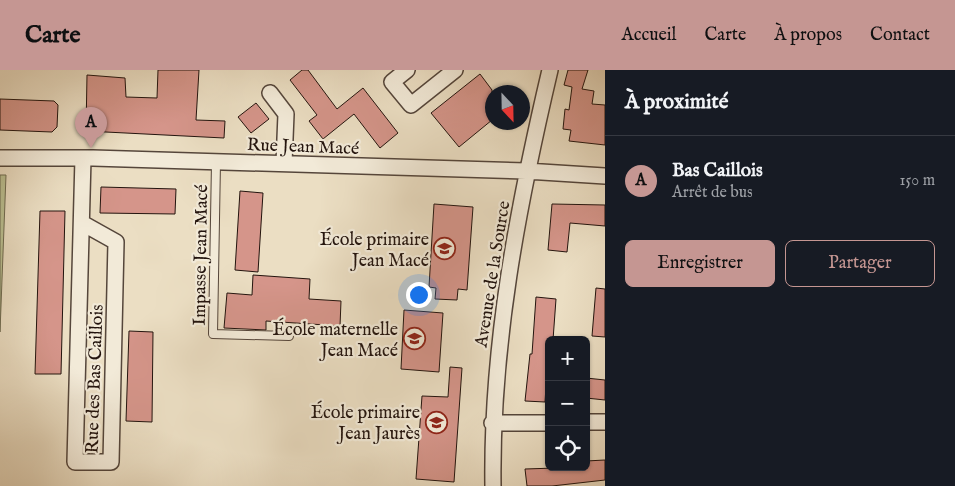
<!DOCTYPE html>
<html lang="fr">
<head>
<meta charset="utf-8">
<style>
	:root { --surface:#171b24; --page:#242831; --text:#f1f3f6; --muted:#9ea1a6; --line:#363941; --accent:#c59692 }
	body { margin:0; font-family:"IM FELL English",serif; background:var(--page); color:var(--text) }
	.controls { position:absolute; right:15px; bottom:15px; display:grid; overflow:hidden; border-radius:8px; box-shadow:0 1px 4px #0004 }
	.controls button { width:45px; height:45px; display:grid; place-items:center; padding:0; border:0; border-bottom:1px solid var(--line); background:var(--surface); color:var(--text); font:25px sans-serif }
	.compass { position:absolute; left:485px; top:15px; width:45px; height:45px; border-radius:50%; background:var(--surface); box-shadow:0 1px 4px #0004; rotate:158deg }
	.you { position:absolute; left:418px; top:224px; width:18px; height:18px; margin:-12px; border:4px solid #fff; border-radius:50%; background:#1a73e8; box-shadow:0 0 0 8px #1a73e833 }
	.badge { display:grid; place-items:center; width:32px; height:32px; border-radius:50%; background:var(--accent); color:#111; font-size:16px; font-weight:700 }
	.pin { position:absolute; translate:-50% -41px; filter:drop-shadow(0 1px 2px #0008) }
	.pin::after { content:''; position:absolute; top:26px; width:18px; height:15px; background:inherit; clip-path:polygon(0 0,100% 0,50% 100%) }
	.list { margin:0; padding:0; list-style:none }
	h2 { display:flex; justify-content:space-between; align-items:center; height:65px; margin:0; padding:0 20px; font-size:21px }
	h2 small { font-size:16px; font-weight:400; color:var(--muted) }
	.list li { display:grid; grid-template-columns:32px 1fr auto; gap:15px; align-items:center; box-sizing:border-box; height:90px; padding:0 20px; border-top:1px solid var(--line) }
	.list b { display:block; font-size:19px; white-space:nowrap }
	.list p { margin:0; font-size:16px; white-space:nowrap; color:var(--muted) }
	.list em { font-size:16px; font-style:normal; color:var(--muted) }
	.actions { display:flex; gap:10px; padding:15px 20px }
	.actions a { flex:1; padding:11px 0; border:1px solid var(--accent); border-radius:8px; text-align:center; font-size:18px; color:var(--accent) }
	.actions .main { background:var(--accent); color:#111 }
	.icon { flex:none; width:28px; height:28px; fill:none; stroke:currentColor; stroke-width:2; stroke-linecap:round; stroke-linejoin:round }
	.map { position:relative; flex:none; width:605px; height:416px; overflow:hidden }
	header { display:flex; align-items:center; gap:30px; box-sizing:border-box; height:70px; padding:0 25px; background:var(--accent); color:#111 }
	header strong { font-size:24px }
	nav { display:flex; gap:28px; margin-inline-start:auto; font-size:18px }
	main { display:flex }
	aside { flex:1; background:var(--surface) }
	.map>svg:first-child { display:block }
	.green { fill:#bbc092; stroke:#6f6a50 }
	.building { fill:#d5958a; stroke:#23140e }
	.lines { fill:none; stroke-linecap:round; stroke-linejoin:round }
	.lane-casing { stroke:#55463b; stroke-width:10 }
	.street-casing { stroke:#55463b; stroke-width:18 }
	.lane { stroke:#f2ead8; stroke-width:8 }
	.street { stroke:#f2ead8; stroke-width:15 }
	.labels { text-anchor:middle; stroke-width:4.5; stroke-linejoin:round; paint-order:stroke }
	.street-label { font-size:18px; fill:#23140e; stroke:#f2ead8 }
	.poi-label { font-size:18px; fill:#23140e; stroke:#f2ead8; text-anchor:end }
</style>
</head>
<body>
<header>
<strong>Carte</strong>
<nav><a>Accueil</a><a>Carte</a><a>À propos</a><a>Contact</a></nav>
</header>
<main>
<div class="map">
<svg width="605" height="416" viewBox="0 0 605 416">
	<rect width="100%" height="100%" fill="#ebdec3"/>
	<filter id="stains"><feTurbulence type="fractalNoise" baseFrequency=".004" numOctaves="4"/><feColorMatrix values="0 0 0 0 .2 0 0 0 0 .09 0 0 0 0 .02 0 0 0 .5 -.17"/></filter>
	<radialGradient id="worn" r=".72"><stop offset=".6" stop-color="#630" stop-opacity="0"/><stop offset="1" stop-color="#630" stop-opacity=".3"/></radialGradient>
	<!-- green -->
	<path class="green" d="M0,105H6L0,262Z"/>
	<!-- building -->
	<path class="building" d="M158,0H199L196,50L225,51L224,68L86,61L87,5L125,8L126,27L157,28Z
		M302,0H308L337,39L363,18L398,63L380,78L354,44L323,69L309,51L317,45L290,10Z
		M568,0H588L582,19L594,21L592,34L605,35V75L569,71L571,60L563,59L565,39L569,40L572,17L564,15Z
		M480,4L492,20V50L459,77L431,43Z
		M0,29L54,31L58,35L57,57L52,62L0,60Z
		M256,33L269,49L251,63L238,47Z
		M101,117L176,119L175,144L100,143Z
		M240,121L263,123L258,202L235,200Z
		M434,134L473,137L467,220L458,219L457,230L435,229L436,218L429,217Z
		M552,134L605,135V156L570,153L567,182L548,180Z
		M40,141H65L61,304H35Z
		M253,205L310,209L309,229L341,231L340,256L266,251V260L224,258L227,223L252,225Z
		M596,218L605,219V267L592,266Z
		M536,227L556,229L553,270H549L545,332L525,331L530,284H532Z
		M404,240L443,243L439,302L401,299Z
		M129,261L153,262L152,352L126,351Z
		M450,297L462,298L454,412L416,409L422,326L448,327Z
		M586,308L605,310V330L586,328Z
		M605,390V410L552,416H527L525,399L586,397V391Z"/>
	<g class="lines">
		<defs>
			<path id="lane" d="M216,92L213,264L289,266"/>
			<path id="street" d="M407,0L392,12L411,35L455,0
				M270,23L286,44L284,93
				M0,88H93L526,101L605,106
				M82,153L116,172L111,392H75L83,88
				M586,352H605
				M492,353H549
				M493,416C491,275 518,136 550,0"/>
		</defs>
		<!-- lane casing -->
		<use href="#lane" class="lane-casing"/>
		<!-- street casing -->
		<use href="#street" class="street-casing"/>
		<!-- lane -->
		<use href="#lane" class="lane"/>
		<!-- street -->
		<use href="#street" class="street"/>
	</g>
	<!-- icons -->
	<defs>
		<symbol id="school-ring" viewBox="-11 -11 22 22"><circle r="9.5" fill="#f2ead8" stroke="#8f2418" stroke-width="1.5"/><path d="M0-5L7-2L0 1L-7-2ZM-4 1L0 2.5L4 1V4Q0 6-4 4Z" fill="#8f2418"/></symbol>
	</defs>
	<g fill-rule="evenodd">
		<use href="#school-ring" x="432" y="166" width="25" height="25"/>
		<use href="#school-ring" x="402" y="256" width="25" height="25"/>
		<use href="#school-ring" x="424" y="340" width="25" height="25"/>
	</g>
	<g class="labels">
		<!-- street labels -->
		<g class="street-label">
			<text transform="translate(303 76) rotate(2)" y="6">Rue Jean Macé</text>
			<text transform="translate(200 185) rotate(-89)" y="6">Impasse Jean Macé</text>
			<text transform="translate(492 204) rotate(-81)" y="6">Avenue de la Source</text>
			<text transform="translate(94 309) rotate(-88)" y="6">Rue des Bas Caillois</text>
		</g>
		<!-- poi labels -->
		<g class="poi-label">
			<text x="429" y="175">École primaire<tspan x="429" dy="21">Jean Macé</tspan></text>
			<text x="398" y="265">École maternelle<tspan x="398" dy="21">Jean Macé</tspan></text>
			<text x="420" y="348">École primaire<tspan x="420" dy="21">Jean Jaurès</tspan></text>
		</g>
	</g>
	<rect width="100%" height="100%" filter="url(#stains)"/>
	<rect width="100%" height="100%" fill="url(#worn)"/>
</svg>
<div class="controls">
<button>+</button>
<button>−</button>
<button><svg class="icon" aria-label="locate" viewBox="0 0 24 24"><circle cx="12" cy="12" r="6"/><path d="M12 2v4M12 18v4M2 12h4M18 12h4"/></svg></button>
</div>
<svg class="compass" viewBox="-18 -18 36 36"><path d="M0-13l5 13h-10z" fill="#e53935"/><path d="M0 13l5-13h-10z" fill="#9ea1a6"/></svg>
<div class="you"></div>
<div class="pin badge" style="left:91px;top:78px">A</div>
</div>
<aside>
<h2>À proximité<small></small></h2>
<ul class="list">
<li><span class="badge">A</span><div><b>Bas Caillois</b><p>Arrêt de bus</p></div><em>150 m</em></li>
</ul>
<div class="actions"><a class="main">Enregistrer</a><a>Partager</a></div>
</aside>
</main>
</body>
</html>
